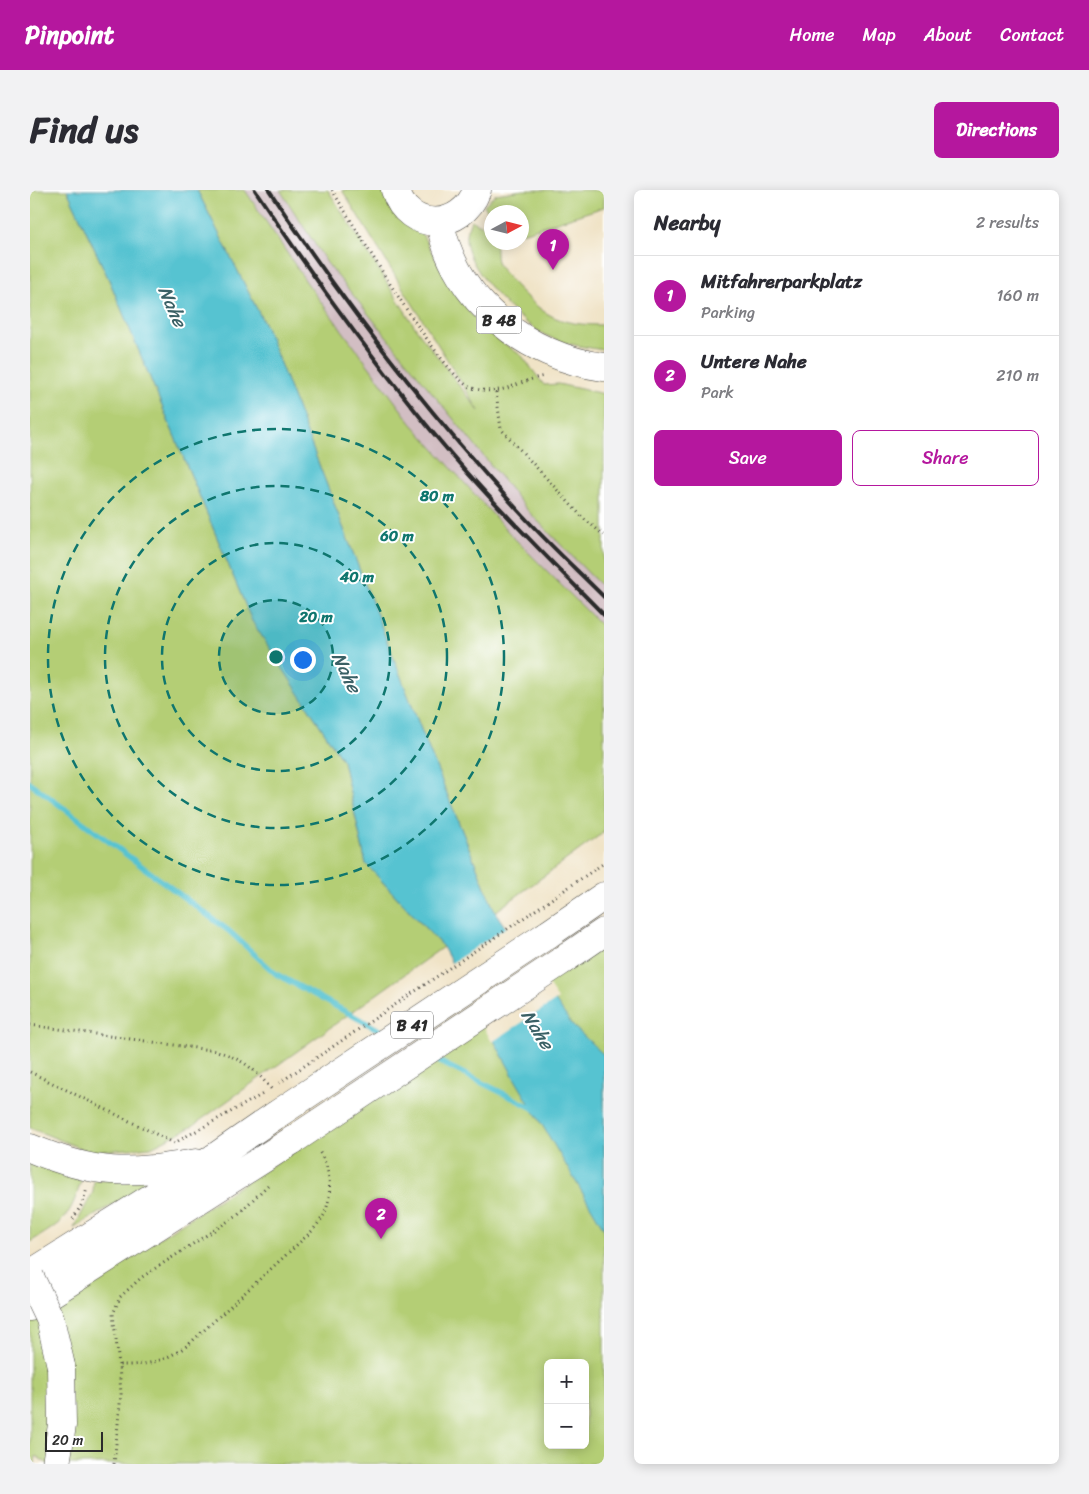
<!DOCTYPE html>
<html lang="en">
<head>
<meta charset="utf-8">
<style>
	:root { --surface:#fff; --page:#f2f2f3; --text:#2b2b33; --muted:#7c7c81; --line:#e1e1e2; --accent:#b5179e }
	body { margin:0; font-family:Sriracha,sans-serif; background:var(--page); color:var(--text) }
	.controls { position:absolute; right:15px; bottom:15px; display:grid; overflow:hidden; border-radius:8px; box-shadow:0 2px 12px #0003 }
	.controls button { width:45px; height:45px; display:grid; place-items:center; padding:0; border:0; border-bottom:1px solid var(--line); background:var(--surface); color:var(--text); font:25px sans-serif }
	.compass { position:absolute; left:454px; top:15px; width:45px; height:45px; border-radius:50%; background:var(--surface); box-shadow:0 2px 12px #0003; rotate:83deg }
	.scale { position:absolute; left:15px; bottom:12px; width:58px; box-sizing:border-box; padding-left:5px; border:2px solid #2b2b2b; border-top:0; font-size:14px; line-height:18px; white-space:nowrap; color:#2b2b2b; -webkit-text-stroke:4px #fff; paint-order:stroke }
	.you { position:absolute; left:272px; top:469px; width:18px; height:18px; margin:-12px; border:4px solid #fff; border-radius:50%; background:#1a73e8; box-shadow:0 0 0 8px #1a73e833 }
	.badge { display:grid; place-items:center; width:32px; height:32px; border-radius:50%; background:var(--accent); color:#fff; font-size:16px; font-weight:700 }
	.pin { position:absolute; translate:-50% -41px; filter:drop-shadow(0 1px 2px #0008) }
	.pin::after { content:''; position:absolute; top:26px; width:18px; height:15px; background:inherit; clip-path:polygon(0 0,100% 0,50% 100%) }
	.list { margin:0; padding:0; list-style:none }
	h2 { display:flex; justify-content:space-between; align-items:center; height:65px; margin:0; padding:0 20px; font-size:21px }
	h2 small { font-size:16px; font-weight:400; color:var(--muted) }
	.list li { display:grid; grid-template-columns:32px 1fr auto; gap:15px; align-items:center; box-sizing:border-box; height:80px; padding:0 20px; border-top:1px solid var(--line) }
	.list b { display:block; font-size:19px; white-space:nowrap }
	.list p { margin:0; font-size:16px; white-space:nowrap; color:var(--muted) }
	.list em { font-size:16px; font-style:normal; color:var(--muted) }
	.actions { display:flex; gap:10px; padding:15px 20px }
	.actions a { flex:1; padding:11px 0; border:1px solid var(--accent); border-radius:8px; text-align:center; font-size:18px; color:var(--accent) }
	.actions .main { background:var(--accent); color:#fff }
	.map { position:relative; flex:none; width:574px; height:1274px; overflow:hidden; border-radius:8px }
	header { display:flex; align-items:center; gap:30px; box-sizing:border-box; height:70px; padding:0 25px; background:var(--accent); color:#fff }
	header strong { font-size:24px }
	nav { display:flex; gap:28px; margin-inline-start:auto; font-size:18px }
	.intro { display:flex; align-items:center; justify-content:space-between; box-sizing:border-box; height:120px; padding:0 30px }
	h1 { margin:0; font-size:35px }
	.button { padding:12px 22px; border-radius:8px; background:var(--accent); color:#fff; font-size:18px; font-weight:700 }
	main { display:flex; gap:30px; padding:0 30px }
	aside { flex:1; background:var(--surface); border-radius:8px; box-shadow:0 2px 12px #0003 }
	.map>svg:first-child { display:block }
	.industrial { fill:#d2bec3 }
	.green { fill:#b4ce74; stroke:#707c50; fill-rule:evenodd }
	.water { fill:#57c3d1; stroke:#41777e }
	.pier { fill:#f0e3c6 }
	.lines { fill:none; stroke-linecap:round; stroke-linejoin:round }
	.stream { stroke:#57c3d1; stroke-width:5.5 }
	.major-casing { stroke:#494742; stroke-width:29 }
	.highway-casing { stroke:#494742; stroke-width:29 }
	.path { stroke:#494742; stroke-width:3; stroke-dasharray:1 4; stroke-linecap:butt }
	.major { stroke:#fff; stroke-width:28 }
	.highway { stroke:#fff; stroke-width:28 }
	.rail { stroke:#2b2b2b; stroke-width:4 }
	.highway-bridge-casing { stroke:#494742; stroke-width:29; stroke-linecap:butt }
	.path-bridge { stroke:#494742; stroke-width:3; stroke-dasharray:1 4; stroke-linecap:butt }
	.highway-bridge { stroke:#fff; stroke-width:28 }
	.ring { fill:none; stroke:#0f766e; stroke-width:2.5; stroke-dasharray:9 6 }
	.labels { text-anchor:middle; stroke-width:4; stroke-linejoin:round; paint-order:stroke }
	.shield { fill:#fff; stroke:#6b6b6b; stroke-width:1 }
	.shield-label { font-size:16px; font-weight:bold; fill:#2b2b2b }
	.water-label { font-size:19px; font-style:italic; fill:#3a6065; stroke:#fff }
	.centre { fill:#0f766e; stroke:#fff; stroke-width:2.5 }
	.ring-label { font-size:15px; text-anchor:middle; font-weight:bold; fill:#0f766e; stroke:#fff; stroke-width:4; stroke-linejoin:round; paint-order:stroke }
</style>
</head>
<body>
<header>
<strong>Pinpoint</strong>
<nav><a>Home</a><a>Map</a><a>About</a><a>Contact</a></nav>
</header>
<div class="intro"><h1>Find us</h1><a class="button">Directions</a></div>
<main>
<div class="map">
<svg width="574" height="1274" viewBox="0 0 574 1274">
	<rect width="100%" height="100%" fill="#fff"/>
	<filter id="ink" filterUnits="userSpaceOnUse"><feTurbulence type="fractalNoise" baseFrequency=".02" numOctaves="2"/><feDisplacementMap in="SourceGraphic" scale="10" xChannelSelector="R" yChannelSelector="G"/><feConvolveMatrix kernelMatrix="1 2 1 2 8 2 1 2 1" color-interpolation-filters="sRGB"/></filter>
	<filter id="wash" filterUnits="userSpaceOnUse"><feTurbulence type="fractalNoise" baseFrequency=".0096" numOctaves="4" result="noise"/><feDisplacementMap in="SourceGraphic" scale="20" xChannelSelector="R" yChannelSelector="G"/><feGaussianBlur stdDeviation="1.12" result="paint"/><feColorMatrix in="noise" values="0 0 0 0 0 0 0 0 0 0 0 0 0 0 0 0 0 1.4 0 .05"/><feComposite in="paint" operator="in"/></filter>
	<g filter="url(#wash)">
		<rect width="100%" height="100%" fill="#f0e3c6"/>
		<!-- industrial -->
		<path class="industrial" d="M215,0H250L297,73L498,321L574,399V438L481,345L381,233L277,93Z"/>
		<!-- green -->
		<path class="green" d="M0,0H37L80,92L222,431L313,571L336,674L413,757L161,937L121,957L60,962L0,938Z
			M167,0H215L277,93L381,233L481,345L574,438V642L465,722L394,547L236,137Z
			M250,0H298L387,140L449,221L312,0H355L379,35L392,44L424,102L442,125L463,146L492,166L514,195L528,194L574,204V399L498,321L297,73Z
			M493,0H574V17L492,43V22H462L461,27L454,15L466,4Z
			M441,30L453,36L461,44L462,52L465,53C467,58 465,66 467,72C472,84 505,117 518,124C534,134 556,135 574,135V160C552,157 527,153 508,141C483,125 433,76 436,45C436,40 440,34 441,30Z
			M574,754V1274H18L6,1266L5,1274H0V1131L255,967ZM518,1173H555V1255H518Z
			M0,968L52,988C40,1028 35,1031 0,1052Z
			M133,984L44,1038L63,1002L64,990Z"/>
		<!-- water -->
		<path class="water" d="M37,0H167L236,137L394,547L465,722L542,835L574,865V1039L486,891L413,757L336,674L313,571L222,431L80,92Z"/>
		<!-- pier -->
		<path class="pier" d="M478,736L528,809L462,852L420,774Z"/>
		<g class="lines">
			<!-- stream -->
			<path class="stream" d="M0,593L199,741L246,784L355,843
				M400,867L509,921"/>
		</g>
	</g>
	<g filter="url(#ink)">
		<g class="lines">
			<defs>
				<path id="major" d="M365,0C378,43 432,41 447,0
					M410,32C424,110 498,168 574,177"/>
				<path id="highway" d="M517,745L574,706
					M533,770L574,742
					M0,958C67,986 97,984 166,973
					M0,1084L178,972L246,925
					M0,1117L263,950
					M26,1274L32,1235L31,1176"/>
			</defs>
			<!-- major casing -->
			<use href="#major" class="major-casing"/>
			<!-- highway casing -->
			<use href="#highway" class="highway-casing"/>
			<!-- path -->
			<path class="path" d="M302,0C322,32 415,191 442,198C475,207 485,191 515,186
				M466,202L471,239L553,328L574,345
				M501,723L574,673
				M0,835L187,861C214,870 225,879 243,901
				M0,882L144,953
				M148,951L233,904
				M43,1029L52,1014L57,999
				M89,1175L83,1124L90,1107L112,1087L206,1026L238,995
				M84,1274L91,1204L89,1175C118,1176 135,1171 158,1155L282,1041C286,1036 291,1030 294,1025C303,1005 301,977 288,960"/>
			<!-- major -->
			<use href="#major" class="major"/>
			<!-- highway -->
			<use href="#highway" class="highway"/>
			<!-- rail -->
			<path class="rail" d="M225,0C276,77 329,151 387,223C444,295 510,360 574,425
				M239,0C315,116 402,227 496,329C521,356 548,381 574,407"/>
			<defs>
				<path id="highway-bridge" d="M246,925L517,745
					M263,950L533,770
					M0,1087L20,1129L31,1176"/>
			</defs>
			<!-- highway-bridge casing -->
			<use href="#highway-bridge" class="highway-bridge-casing"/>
			<!-- path-bridge -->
			<path class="path-bridge" d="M249,893L501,723"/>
			<!-- highway-bridge -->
			<use href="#highway-bridge" class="highway-bridge"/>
		</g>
	</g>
	<!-- distance rings -->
	<circle cx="246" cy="467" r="57" fill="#0f766e" fill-opacity=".12"/>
	<g class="ring">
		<circle cx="246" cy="467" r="57"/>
		<circle cx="246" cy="467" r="114"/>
		<circle cx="246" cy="467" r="171"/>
		<circle cx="246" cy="467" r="228"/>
	</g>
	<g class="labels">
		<!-- shield labels -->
		<g class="shield">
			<rect x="446.5" y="116.5" width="45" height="27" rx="4"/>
			<rect x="361" y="821.5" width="42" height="27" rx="4"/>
		</g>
		<g class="shield-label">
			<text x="469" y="136">B 48</text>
			<text x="382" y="841">B 41</text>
		</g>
		<!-- water labels -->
		<g class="water-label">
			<text transform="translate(143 116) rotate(66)" y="7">Nahe</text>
			<text transform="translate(317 482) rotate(64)" y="7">Nahe</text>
			<text transform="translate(508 839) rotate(58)" y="7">Nahe</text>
		</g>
	</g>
	<circle cx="246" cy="467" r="8" class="centre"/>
	<g class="ring-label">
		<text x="407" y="311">80 m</text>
		<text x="367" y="351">60 m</text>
		<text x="327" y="392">40 m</text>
		<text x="286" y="432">20 m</text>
	</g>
</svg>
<div class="controls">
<button>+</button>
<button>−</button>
</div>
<svg class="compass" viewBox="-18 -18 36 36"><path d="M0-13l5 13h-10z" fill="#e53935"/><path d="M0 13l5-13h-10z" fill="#7c7c81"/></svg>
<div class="scale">20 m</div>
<div class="you"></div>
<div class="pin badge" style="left:523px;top:80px">1</div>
<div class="pin badge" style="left:351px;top:1049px">2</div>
</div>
<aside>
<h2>Nearby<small>2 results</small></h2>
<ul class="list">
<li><span class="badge">1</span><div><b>Mitfahrerparkplatz</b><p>Parking</p></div><em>160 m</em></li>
<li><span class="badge">2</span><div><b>Untere Nahe</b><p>Park</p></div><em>210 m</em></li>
</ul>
<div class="actions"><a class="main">Save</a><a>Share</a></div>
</aside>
</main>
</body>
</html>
